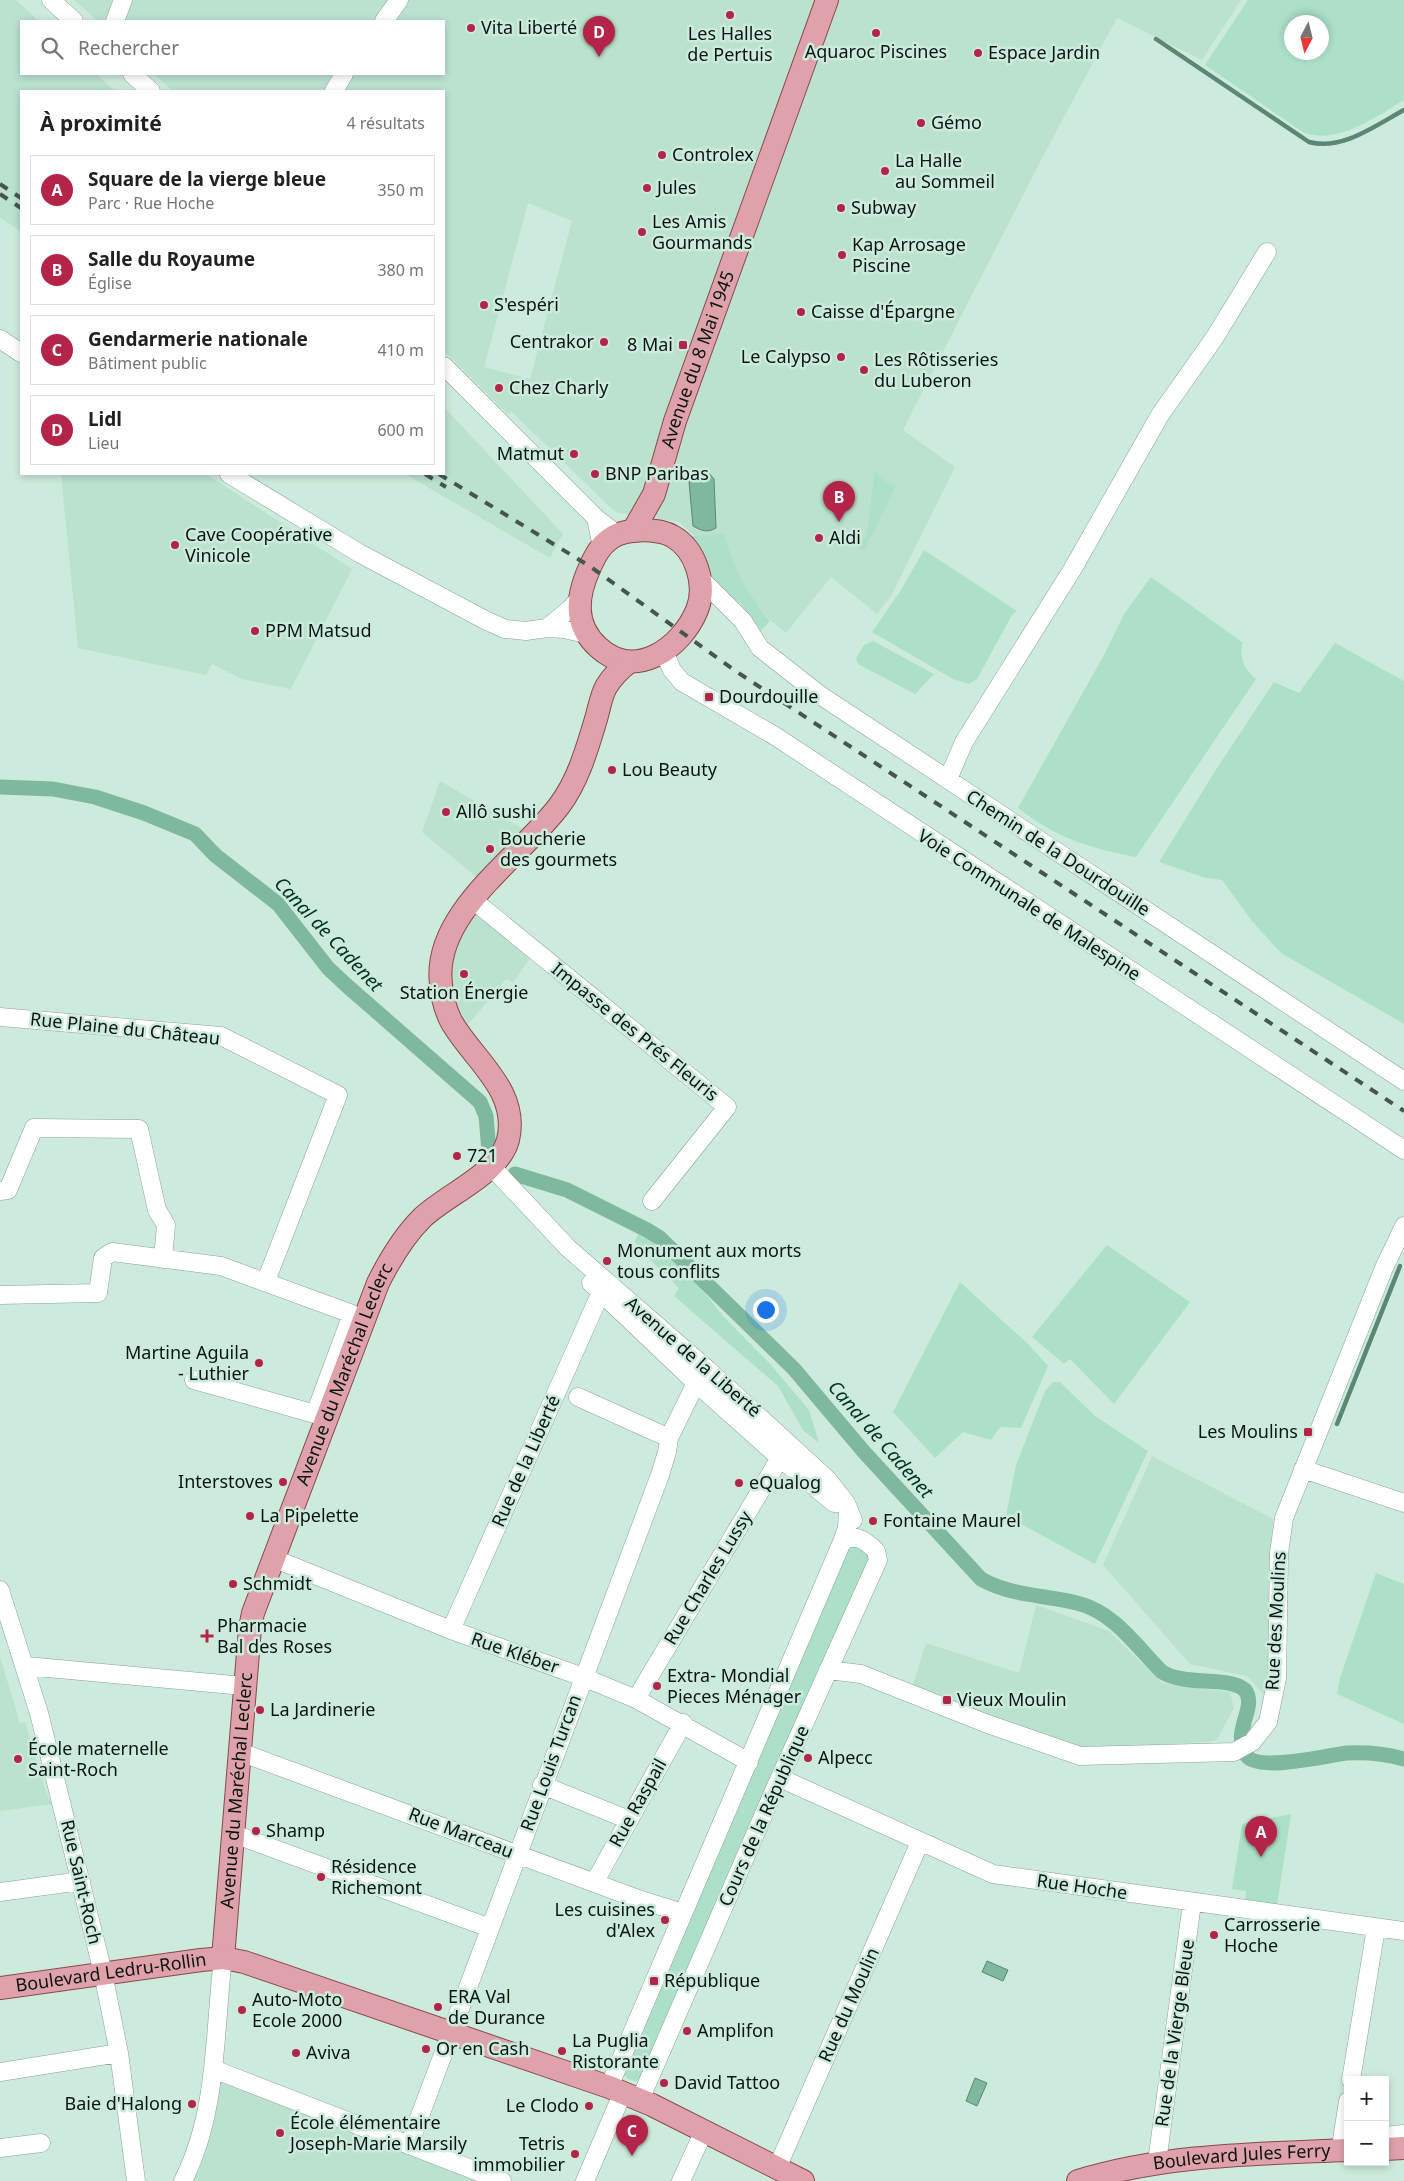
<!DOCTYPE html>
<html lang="fr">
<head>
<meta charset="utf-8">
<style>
	:root { --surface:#fff; --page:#f2f2f2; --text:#202124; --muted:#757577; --line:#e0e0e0; --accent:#b42348 }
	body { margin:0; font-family:"Noto Sans",sans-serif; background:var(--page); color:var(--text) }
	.controls { position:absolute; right:15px; bottom:15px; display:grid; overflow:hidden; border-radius:0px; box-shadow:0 2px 8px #0003 }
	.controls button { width:45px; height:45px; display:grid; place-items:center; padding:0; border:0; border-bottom:1px solid var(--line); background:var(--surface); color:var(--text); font:25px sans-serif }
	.compass { position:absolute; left:1284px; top:15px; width:45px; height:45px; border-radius:50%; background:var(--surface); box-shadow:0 2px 8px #0003; rotate:187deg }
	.you { position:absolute; left:765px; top:1309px; width:18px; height:18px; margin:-12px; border:4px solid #fff; border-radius:50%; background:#1a73e8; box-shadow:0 0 0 8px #1a73e833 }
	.badge { display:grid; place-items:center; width:32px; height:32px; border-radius:50%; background:var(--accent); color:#fff; font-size:16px; font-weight:700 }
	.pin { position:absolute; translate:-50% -41px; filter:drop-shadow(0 1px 2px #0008) }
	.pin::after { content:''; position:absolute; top:26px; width:18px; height:15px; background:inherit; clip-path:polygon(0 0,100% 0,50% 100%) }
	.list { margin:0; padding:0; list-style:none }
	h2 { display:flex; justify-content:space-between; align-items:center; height:65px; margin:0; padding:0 20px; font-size:21px }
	h2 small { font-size:16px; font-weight:400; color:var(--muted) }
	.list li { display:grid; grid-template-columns:32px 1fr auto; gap:15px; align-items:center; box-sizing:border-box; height:70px; margin:0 10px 10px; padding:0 10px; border:1px solid var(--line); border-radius:0px }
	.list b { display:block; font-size:19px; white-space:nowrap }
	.list p { margin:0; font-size:16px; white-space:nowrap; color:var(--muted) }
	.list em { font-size:16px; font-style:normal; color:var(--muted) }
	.icon { flex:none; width:28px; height:28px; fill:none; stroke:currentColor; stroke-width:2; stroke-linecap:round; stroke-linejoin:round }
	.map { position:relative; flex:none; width:1404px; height:2181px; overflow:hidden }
	.search { position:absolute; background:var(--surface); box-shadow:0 2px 8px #0003; left:20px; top:20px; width:425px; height:55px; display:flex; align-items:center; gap:12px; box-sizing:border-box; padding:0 18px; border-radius:0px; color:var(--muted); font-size:19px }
	.panel { position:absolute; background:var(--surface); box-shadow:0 2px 8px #0003; left:20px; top:90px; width:425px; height:385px; border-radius:0px }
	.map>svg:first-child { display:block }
	.built { fill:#bbe1cf; fill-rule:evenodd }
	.green { fill:#ace0c8; fill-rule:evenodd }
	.water { fill:#7eb89e; stroke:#5c8774 }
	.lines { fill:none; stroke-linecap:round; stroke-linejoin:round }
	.stream { stroke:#5c8774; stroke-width:4.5 }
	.canal { stroke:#7eb89e; stroke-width:15 }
	.minor-casing { stroke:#87a396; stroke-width:19 }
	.major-casing { stroke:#884850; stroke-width:24 }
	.minor { stroke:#fff; stroke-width:18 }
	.major { stroke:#dfa1aa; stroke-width:22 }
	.rail { stroke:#46564e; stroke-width:4; stroke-dasharray:9 9; stroke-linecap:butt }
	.poi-dot { fill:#b42348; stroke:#cdebdc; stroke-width:2 }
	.labels { text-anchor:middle; stroke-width:5; stroke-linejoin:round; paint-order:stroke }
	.poi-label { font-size:18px; fill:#0c1611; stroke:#cdebdc; text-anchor:start }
	.street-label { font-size:18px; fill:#0c1611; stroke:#cdebdc }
	.water-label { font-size:19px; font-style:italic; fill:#003423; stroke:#cdebdc }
</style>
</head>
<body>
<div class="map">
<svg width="1404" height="2181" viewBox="0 0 1404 2181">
	<rect width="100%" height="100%" fill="#cdebdc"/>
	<!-- built -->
	<path class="built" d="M0,0H16L39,21H21V74H96L115,91H21V231L0,218Z
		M74,0H1241L1202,60L1117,18L1042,158L903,430L955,467L891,596L877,614L831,577L786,633L770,620L724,565L679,522L619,513L613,510L511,411L509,415L444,351V91H173L154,74H444V21H98ZM528,203L572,221L530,379L484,367Z
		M444,407L563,534L550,558L405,474H444Z
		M61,474H206L352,569L291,689L242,679L212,664L206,675L78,648Z
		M440,781L523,829L480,880L422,832Z
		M473,913L481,918L486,916L532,955L513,983L506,979L466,1027L454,1002L450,958Z
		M1152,1456L1273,1519L1269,1583L1273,1640L1268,1699L1247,1676L1190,1664L1103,1565Z
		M1036,1605L1109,1631L1162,1683L1230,1692L1234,1708L1216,1741L1080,1750L912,1688L926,1643L1019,1673Z
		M0,1657L20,1723L25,1722L47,1794L52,1804L0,1811Z
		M221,2082L476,2181H192L199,2170Z"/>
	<!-- green -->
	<path class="green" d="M1248,0H1404V100C1375,117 1337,146 1303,132L1205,65ZM1292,22H1322V52H1292Z
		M875,471L887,483L896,486L864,551L849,543L850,538L866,539Z
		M725,534C731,565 750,597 770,621L761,631L741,604L718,587L712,578L704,555L692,536Z
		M924,550L1017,611L1012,615L977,679L969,684L953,679L872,632L901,590Z
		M1151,577L1242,642C1240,659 1243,668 1256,679L1136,857C1087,847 1058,839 1018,808L1104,655L1124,614Z
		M873,641L934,674L915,694L858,664L856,658L864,645Z
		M1335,643L1404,681V1024L1281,953L1252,921L1222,880L1206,878L1159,862L1217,768L1274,682L1299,693Z
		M638,1234L652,1242L695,1280L723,1316L771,1365L809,1410L819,1443L803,1430L778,1386L674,1296L679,1288L646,1256L635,1242Z
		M1107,1245L1190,1302L1114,1404L1070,1359L1064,1364L1032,1337Z
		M960,1282L1028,1344L1048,1366L1021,1428L1000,1427L991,1440L963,1432L935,1458L893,1412Z
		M1053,1382H1060L1095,1416L1148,1451L1095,1564L1006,1516L1016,1465L1045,1391Z
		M854,1543L872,1555L859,1589L856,1588L851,1598L855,1599L641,2083L628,2079L621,2072L843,1547Z
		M1376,1573L1404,1584V1724L1337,1694L1340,1678Z
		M1291,1814L1277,1905L1245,1900L1246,1891L1232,1889L1242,1824Z"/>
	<!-- water -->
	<path class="water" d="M697,472H708L714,479L716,528C707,533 702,531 693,526L689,482Z
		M987,1961L1008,1970L1003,1981L982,1972Z
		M975,2078L987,2083L977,2106L966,2101Z"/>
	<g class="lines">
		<!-- stream -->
		<path class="stream" d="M1156,39L1309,142C1342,151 1376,125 1404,110
			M1337,1424L1400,1266"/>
		<!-- canal -->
		<path class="canal" d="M0,787L53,789L95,797L144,813L195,834L215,855L278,904L328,968L345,984L480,1102L486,1116L489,1151
			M515,1174L567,1190L647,1230L660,1238L794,1369L864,1452L981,1579C1011,1596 1045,1595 1077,1603C1114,1612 1136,1646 1162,1672C1188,1687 1226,1675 1245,1690C1258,1708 1231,1730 1246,1755C1257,1773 1329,1755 1347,1753C1366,1752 1386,1754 1404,1759"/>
		<defs>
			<path id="minor" d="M51,0L74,21
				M115,21L123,0
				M384,21L399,0
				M132,74L151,91
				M334,91L344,74
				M0,339L21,353
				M444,366L596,518
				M229,474L359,553L485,620L505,629L526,631L547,628L564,629L586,634
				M602,547L596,518L618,535
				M700,578L743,621L760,648L820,695L1404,1081
				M547,628L570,609L580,598
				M664,652L672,670L682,682L775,736L1404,1150
				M948,779L964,742L1072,570L1160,415L1215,337L1267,252
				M473,900L727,1107L652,1201
				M0,1017L221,1036L338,1095L266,1281
				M491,1166L568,1248L707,1369L828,1480L846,1503L853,1520
				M0,1191L8,1190L34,1128L139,1129L157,1210L166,1225L163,1259
				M591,1283L696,1383L780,1458L834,1503H846
				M0,1295L98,1293L103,1258L112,1252L221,1266L352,1314L315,1414L327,1419
				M194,1380L315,1414
				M578,1397L669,1438
				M1303,1469L1404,1503
				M275,1559L451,1630L583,1677L636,1699L749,1762
				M0,1590L39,1713L103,1973L119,2053L136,2181
				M451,1630L601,1292
				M26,1666L244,1686
				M828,1670L861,1674L985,1723L1080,1756L1234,1752L1252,1742L1268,1722L1277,1678L1279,1553L1284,1518L1384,1268L1404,1226
				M636,1699L780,1458
				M240,1752L638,1899L683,1913
				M780,1778L993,1874L1404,1931
				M542,1785L629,1820
				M234,1834L490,1928
				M594,1883L683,1723
				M0,1892L81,1881
				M213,2069L502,2181
				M0,2072L119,2053
				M1351,2080L1376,1928
				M609,2087L842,1542L847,1528L848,1509
				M640,2100L773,1793L878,1560L876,1551C866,1541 855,1532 842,1542
				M1385,2136L1404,2134
				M1342,2140L1348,2101
				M409,2145L660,1475L667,1452L669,1438L696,1383
				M0,2148L41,2143
				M1157,2162L1192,1903
				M777,2168L920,1842
				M183,2181C218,2112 214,2033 223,1958
				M585,2181L623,2092
				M681,2181L704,2131"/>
			<g id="major">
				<path d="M646,530C655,531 664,531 672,536C696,549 707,585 697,610C681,649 634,681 598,647C573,624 577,595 590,567C595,556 600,546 610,539C620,531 634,531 646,530Z"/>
				<path id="s1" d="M633,531L654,494L675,421L827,0"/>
				<path id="s2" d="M223,1958L250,1628L253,1613L378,1283C390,1259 403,1237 422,1218C447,1194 499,1174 508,1140C520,1090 472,1059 451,1021C445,1009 442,997 441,984C432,913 521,857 559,806C578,781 587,749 596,719C599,709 601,696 606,687C612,677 620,669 629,662"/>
				<path id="s3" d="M0,1988L201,1960L223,1958L244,1962L609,2087L652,2105L803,2181"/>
				<path d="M1385,2149L1404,2148"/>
				<path id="s4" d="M1078,2181C1167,2154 1256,2154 1348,2150"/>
			</g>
		</defs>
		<!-- minor casing -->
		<use href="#minor" class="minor-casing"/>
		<!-- major casing -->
		<use href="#major" class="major-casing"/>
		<!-- minor -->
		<use href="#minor" class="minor"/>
		<!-- major -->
		<use href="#major" class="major"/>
		<!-- rail -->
		<path class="rail" d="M0,184L21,198
			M0,194L21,208
			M425,474L446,487
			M439,474L591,567L734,670L1404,1111"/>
	</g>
	<!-- markers -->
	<g class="poi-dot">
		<circle cx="730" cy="15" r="5"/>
		<circle cx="471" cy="28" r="5"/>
		<circle cx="876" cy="33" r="5"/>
		<circle cx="978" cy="53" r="5"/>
		<circle cx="921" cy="123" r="5"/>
		<circle cx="662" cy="155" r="5"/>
		<circle cx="885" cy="171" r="5"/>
		<circle cx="647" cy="188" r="5"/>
		<circle cx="841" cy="208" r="5"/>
		<circle cx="642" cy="232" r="5"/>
		<circle cx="842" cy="255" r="5"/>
		<circle cx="484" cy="305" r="5"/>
		<circle cx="801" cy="312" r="5"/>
		<circle cx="604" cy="342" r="5"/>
		<rect x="678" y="340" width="10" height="10" rx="2.5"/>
		<circle cx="841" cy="357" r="5"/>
		<circle cx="864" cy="370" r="5"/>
		<circle cx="499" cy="388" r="5"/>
		<circle cx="574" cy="454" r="5"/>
		<circle cx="595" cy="474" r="5"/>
		<circle cx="819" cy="538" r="5"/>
		<circle cx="175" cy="545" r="5"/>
		<circle cx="255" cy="631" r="5"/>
		<rect x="704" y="692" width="10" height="10" rx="2.5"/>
		<circle cx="612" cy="770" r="5"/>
		<circle cx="446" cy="812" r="5"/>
		<circle cx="490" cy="849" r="5"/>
		<circle cx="464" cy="974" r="5"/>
		<circle cx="457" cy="1156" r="5"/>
		<circle cx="607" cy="1261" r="5"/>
		<circle cx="259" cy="1363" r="5"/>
		<rect x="1303" y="1427" width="10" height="10" rx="2.5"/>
		<circle cx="283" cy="1482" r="5"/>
		<circle cx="739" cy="1483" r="5"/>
		<circle cx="250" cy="1516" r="5"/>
		<circle cx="873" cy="1521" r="5"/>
		<circle cx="233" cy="1584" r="5"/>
		<path d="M204.5 1628.5h5v5h5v5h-5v5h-5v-5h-5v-5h5z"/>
		<circle cx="657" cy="1686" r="5"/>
		<rect x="942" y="1695" width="10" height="10" rx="2.5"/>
		<circle cx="260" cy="1710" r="5"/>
		<circle cx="808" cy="1758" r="5"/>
		<circle cx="18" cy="1759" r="5"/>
		<circle cx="256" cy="1831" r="5"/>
		<circle cx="321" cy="1877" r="5"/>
		<circle cx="665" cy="1920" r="5"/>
		<circle cx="1214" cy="1935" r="5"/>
		<rect x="649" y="1976" width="10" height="10" rx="2.5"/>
		<circle cx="438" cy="2007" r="5"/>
		<circle cx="242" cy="2010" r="5"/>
		<circle cx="687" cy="2031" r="5"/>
		<circle cx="426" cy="2049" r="5"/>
		<circle cx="562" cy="2051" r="5"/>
		<circle cx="296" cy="2053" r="5"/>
		<circle cx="664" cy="2083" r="5"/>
		<circle cx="192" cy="2104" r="5"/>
		<circle cx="589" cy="2106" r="5"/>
		<circle cx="280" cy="2133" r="5"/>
		<circle cx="575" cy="2154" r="5"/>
	</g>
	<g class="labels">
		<!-- poi labels -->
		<g class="poi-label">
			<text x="481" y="34">Vita Liberté</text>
			<text x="730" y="40" text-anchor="middle">Les Halles<tspan x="730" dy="21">de Pertuis</tspan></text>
			<text x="876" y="58" text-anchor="middle">Aquaroc Piscines</text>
			<text x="988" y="59">Espace Jardin</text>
			<text x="931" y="129">Gémo</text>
			<text x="672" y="161">Controlex</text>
			<text x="895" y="167">La Halle<tspan x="895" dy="21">au Sommeil</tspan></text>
			<text x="657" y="194">Jules</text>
			<text x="851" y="214">Subway</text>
			<text x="652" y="228">Les Amis<tspan x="652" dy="21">Gourmands</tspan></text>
			<text x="852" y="251">Kap Arrosage<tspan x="852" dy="21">Piscine</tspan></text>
			<text x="494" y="311">S'espéri</text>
			<text x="811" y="318">Caisse d'Épargne</text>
			<text x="594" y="348" text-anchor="end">Centrakor</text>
			<text x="673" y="351" text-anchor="end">8 Mai</text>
			<text x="831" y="363" text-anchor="end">Le Calypso</text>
			<text x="874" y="366">Les Rôtisseries<tspan x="874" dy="21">du Luberon</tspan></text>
			<text x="509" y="394">Chez Charly</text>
			<text x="564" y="460" text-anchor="end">Matmut</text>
			<text x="605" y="480">BNP Paribas</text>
			<text x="185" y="541">Cave Coopérative<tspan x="185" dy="21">Vinicole</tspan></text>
			<text x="829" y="544">Aldi</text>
			<text x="265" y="637">PPM Matsud</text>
			<text x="719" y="703">Dourdouille</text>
			<text x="622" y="776">Lou Beauty</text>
			<text x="456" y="818">Allô sushi</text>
			<text x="500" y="845">Boucherie<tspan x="500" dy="21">des gourmets</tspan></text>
			<text x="464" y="999" text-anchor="middle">Station Énergie</text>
			<text x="467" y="1162">721</text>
			<text x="617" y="1257">Monument aux morts<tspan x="617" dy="21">tous conflits</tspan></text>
			<text x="249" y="1359" text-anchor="end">Martine Aguila<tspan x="249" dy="21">- Luthier</tspan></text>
			<text x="1298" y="1438" text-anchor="end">Les Moulins</text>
			<text x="273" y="1488" text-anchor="end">Interstoves</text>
			<text x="749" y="1489">eQualog</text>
			<text x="260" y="1522">La Pipelette</text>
			<text x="883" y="1527">Fontaine Maurel</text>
			<text x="243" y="1590">Schmidt</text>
			<text x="217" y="1632">Pharmacie<tspan x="217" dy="21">Bal des Roses</tspan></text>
			<text x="667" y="1682">Extra- Mondial<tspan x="667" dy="21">Pieces Ménager</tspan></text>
			<text x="957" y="1706">Vieux Moulin</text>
			<text x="270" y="1716">La Jardinerie</text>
			<text x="28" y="1755">École maternelle<tspan x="28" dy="21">Saint-Roch</tspan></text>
			<text x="818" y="1764">Alpecc</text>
			<text x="266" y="1837">Shamp</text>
			<text x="331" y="1873">Résidence<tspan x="331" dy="21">Richemont</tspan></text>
			<text x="655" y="1916" text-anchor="end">Les cuisines<tspan x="655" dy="21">d'Alex</tspan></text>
			<text x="1224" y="1931">Carrosserie<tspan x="1224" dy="21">Hoche</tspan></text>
			<text x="664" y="1987">République</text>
			<text x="448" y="2003">ERA Val<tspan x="448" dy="21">de Durance</tspan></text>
			<text x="252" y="2006">Auto-Moto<tspan x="252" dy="21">Ecole 2000</tspan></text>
			<text x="697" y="2037">Amplifon</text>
			<text x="572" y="2047">La Puglia<tspan x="572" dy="21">Ristorante</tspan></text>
			<text x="436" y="2055">Or en Cash</text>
			<text x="306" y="2059">Aviva</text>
			<text x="674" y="2089">David Tattoo</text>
			<text x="182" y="2110" text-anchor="end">Baie d'Halong</text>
			<text x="579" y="2112" text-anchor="end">Le Clodo</text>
			<text x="290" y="2129">École élémentaire<tspan x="290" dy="21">Joseph-Marie Marsily</tspan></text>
			<text x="565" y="2150" text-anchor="end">Tetris<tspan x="565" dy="21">immobilier</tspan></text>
		</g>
		<!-- street labels -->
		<g class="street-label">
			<text dy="6" stroke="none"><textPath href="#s1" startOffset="184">Avenue du 8 Mai 1945</textPath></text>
			<text transform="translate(1058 853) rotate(33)" y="6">Chemin de la Dourdouille</text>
			<text transform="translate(1029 905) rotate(33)" y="6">Voie Communale de Malespine</text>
			<text transform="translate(125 1029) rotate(6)" y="6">Rue Plaine du Château</text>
			<text transform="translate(635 1032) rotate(39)" y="6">Impasse des Prés Fleuris</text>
			<text transform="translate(693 1357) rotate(41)" y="6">Avenue de la Liberté</text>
			<text dy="6" stroke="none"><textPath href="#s2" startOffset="602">Avenue du Maréchal Leclerc</textPath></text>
			<text transform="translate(526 1461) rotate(-66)" y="6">Rue de la Liberté</text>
			<text transform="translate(708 1578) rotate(-59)" y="6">Rue Charles Lussy</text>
			<text transform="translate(1276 1621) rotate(-87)" y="6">Rue des Moulins</text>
			<text transform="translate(515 1653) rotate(19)" y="6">Rue Kléber</text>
			<text transform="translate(551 1763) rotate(-70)" y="6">Rue Louis Turcan</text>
			<text dy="6" stroke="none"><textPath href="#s2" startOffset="168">Avenue du Maréchal Leclerc</textPath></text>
			<text transform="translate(638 1803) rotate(-61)" y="6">Rue Raspail</text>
			<text transform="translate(764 1816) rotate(-66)" y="6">Cours de la République</text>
			<text transform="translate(461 1833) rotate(21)" y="6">Rue Marceau</text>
			<text transform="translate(81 1882) rotate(77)" y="6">Rue Saint-Roch</text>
			<text transform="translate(1082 1887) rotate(8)" y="6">Rue Hoche</text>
			<text dy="6" stroke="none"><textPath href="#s3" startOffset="112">Boulevard Ledru-Rollin</textPath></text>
			<text transform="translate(849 2005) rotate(-66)" y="6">Rue du Moulin</text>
			<text transform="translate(1175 2033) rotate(-82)" y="6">Rue de la Vierge Bleue</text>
			<text dy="6" stroke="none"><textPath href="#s4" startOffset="166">Boulevard Jules Ferry</textPath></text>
		</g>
		<!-- water labels -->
		<g class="water-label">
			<text transform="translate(329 934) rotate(47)" y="7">Canal de Cadenet</text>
			<text transform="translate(881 1439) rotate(49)" y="7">Canal de Cadenet</text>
		</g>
	</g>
</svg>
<div class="controls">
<button>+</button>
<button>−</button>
</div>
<svg class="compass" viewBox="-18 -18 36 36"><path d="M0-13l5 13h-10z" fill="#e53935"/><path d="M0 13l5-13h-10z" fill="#757577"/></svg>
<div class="you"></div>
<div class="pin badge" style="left:1261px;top:1857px">A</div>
<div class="pin badge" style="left:839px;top:522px">B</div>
<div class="pin badge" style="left:632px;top:2156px">C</div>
<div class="pin badge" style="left:599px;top:57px">D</div>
<div class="search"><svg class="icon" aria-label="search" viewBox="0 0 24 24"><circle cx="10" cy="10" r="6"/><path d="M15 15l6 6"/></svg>Rechercher</div>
<section class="panel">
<h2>À proximité<small>4 résultats</small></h2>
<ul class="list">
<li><span class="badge">A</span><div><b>Square de la vierge bleue</b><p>Parc · Rue Hoche</p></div><em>350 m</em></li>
<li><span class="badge">B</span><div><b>Salle du Royaume</b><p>Église</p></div><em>380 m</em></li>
<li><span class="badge">C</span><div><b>Gendarmerie nationale</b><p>Bâtiment public</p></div><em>410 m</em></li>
<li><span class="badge">D</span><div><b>Lidl</b><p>Lieu</p></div><em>600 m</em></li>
</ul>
</section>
</div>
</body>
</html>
